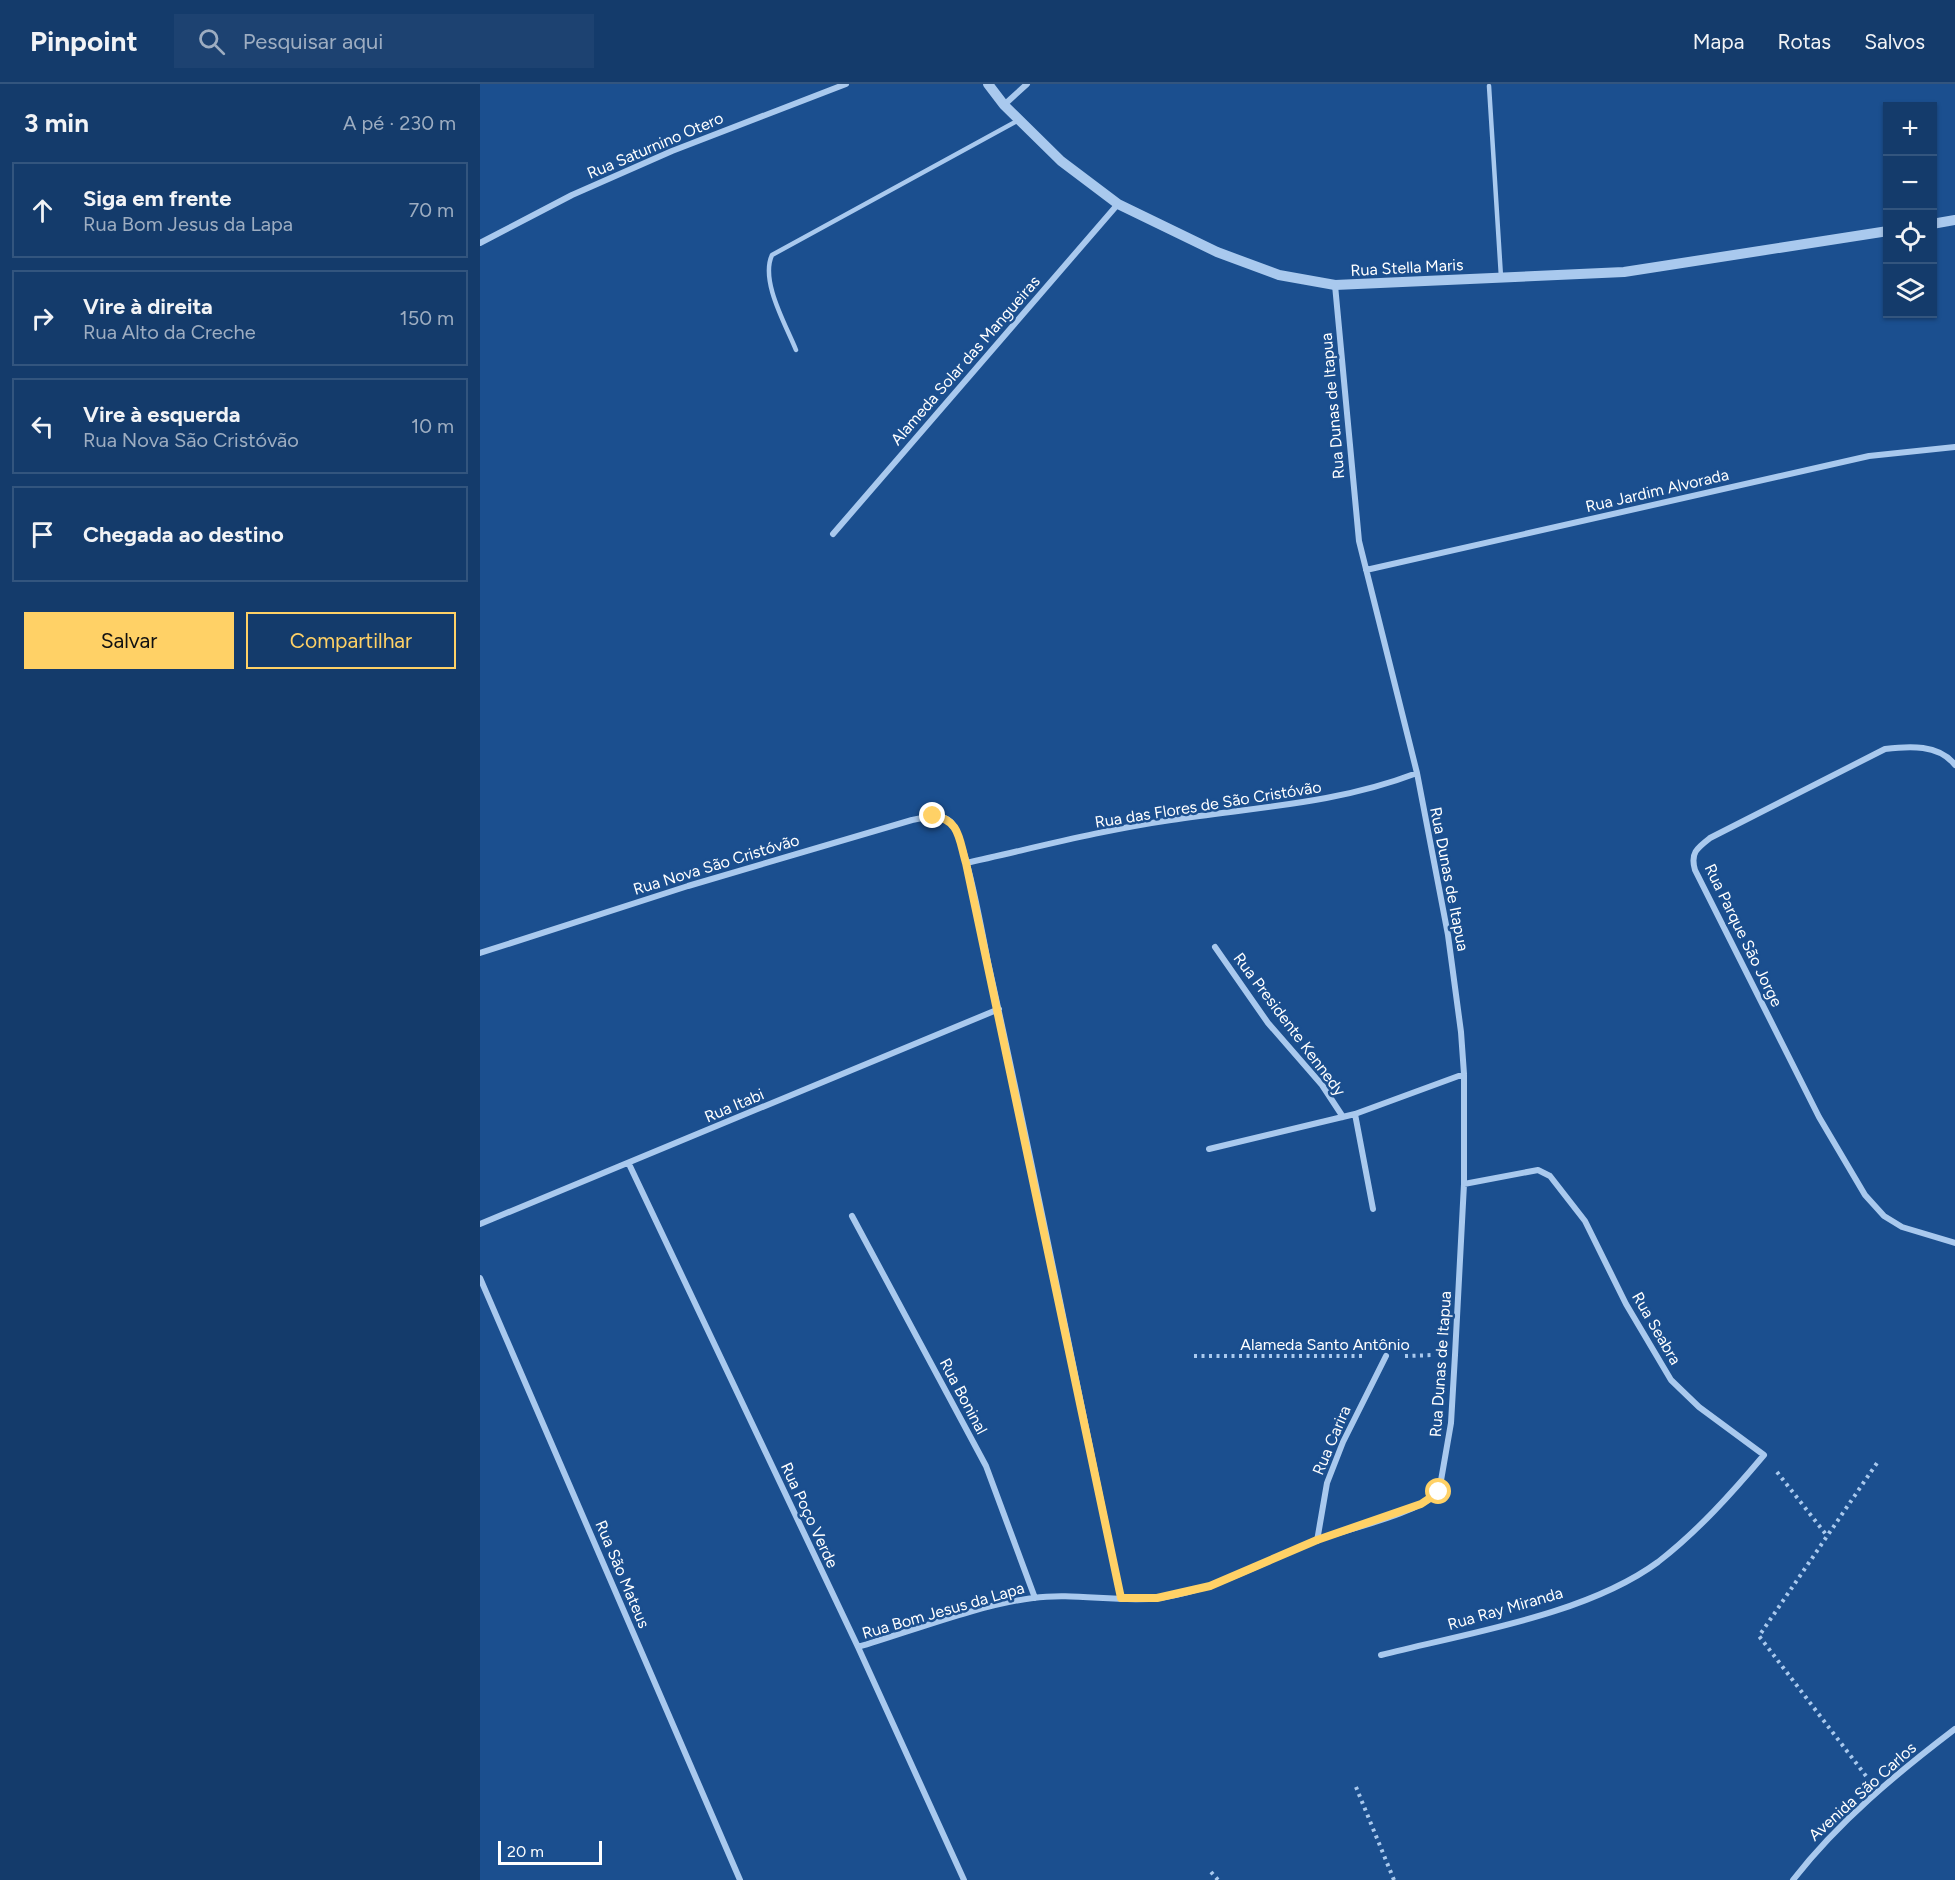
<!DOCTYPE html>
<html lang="pt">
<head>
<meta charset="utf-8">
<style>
	:root { --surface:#143b6b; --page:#1d4271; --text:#f1f3f6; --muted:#9dadc1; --line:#33557e; --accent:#ffd166 }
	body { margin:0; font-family:Figtree,sans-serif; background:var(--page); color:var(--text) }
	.controls { position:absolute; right:18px; top:18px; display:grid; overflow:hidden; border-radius:0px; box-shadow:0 2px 4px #0004 }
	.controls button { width:54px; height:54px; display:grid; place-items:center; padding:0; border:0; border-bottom:2px solid var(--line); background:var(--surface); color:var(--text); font:30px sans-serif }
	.scale { position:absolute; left:18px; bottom:15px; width:104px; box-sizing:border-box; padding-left:6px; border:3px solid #fff; border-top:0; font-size:16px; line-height:21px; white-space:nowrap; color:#fff; -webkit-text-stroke:4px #1b4f8f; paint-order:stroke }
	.stop { position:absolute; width:18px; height:18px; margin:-14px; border:4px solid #ffd166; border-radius:50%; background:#fff }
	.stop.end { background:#ffd166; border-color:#fff; box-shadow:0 2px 6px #0008 }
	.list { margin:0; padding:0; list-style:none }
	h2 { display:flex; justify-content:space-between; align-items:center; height:78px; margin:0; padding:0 24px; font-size:26px }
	h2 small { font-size:20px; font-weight:400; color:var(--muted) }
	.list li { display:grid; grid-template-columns:39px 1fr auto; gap:18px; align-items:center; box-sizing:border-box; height:96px; margin:0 12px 12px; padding:0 12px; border:2px solid var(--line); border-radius:0px }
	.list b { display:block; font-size:22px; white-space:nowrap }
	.list p { margin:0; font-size:20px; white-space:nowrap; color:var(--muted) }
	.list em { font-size:20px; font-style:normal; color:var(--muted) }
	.actions { display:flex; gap:12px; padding:18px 24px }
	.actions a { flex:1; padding:14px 0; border:2px solid var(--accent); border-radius:0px; text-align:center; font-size:21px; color:var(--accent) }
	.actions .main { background:var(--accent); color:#111 }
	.icon { flex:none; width:33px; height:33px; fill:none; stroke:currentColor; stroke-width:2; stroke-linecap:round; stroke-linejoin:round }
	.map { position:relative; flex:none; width:1475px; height:1796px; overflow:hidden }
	header { display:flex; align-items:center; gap:36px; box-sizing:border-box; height:84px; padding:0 30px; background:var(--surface); border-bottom:2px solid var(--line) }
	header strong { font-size:28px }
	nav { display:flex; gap:33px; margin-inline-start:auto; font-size:21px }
	.search { width:420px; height:54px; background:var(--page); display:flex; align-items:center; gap:15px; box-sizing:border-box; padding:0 21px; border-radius:0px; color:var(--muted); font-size:22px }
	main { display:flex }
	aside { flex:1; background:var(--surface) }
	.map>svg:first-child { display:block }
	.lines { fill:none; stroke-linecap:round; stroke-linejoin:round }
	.path { stroke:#a9c9ee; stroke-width:4; stroke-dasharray:3 4.5; stroke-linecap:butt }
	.service { stroke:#a9c9ee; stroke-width:4.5 }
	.minor { stroke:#a9c9ee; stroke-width:6 }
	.tertiary { stroke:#a9c9ee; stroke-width:10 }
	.route { stroke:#ffd166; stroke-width:8 }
	.labels { text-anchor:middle; stroke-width:5; stroke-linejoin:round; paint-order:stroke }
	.street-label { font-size:16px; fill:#fff; stroke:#1b4f8f }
</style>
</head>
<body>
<header>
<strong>Pinpoint</strong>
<div class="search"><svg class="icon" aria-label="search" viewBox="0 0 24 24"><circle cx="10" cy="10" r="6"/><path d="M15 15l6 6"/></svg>Pesquisar aqui</div>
<nav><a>Mapa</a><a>Rotas</a><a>Salvos</a></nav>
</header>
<main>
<aside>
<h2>3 min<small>A pé · 230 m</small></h2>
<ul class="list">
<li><svg class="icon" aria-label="ahead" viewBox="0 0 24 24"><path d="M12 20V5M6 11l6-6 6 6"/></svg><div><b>Siga em frente</b><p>Rua Bom Jesus da Lapa</p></div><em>70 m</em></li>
<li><svg class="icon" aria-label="right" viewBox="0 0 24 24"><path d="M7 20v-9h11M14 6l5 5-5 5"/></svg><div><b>Vire à direita</b><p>Rua Alto da Creche</p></div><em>150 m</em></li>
<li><svg class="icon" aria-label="left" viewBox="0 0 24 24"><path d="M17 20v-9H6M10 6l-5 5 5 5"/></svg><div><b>Vire à esquerda</b><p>Rua Nova São Cristóvão</p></div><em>10 m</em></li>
<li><svg class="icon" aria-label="arrive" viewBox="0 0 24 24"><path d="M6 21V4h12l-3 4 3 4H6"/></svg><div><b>Chegada ao destino</b></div></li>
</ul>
<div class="actions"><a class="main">Salvar</a><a>Compartilhar</a></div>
</aside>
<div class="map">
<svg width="1475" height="1796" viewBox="0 0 1475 1796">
	<rect width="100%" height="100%" fill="#1b4f8f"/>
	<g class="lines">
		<!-- path -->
		<path class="path" d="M714,1272H885
			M925,1272L954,1271
			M1297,1388L1348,1453
			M1386,1692L1279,1552L1399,1376
			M876,1703L914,1796
			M731,1788L738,1796"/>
		<!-- service -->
		<path class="service" d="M1009,2L1021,193
			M316,266C306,241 280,197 292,171L537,37"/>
		<!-- minor -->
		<path class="minor" d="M524,21L547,0
			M0,159L92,111L192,67L366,0
			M353,450L638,120
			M886,486L1389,372L1475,363
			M1475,681C1459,660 1429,662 1405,665L1230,754C1217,764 1210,769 1215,786L1339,1033L1385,1111L1404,1132L1422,1143L1475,1159
			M486,779C554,764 622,746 691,736C776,723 856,720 937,689
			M735,863L788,939L842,1001L863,1033
			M0,869L208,802L432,736C444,734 462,728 471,738C485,752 503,853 508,878C555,1089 597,1302 641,1514
			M875,1030L893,1125
			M729,1065L875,1030L984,990
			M149,1080L378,1563L484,1796
			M372,1132L506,1382L555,1514
			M0,1140L519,925
			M0,1194L260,1796
			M837,1457L847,1399L863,1358L906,1272
			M378,1563C432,1547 498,1521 553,1514C594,1508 638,1519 680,1514C736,1506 785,1477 837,1456C870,1444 934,1431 959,1408L971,1339L975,1271L984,1100V990L981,948L968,851L937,689L879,457L855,201
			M901,1571C987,1549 1106,1531 1178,1478C1218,1447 1252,1409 1284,1371L1219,1323L1191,1296L1146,1220L1105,1137L1070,1092L1058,1086L984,1100
			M1313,1796C1359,1737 1416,1690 1475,1645"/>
		<!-- tertiary -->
		<path class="tertiary" d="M508,0L524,21L581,77L638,120L737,168L799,191L855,201L1144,188L1408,147
			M1452,140L1475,136"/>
	</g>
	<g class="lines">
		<!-- route -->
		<path class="route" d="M453,732C480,735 479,756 486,779L641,1514H677L730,1502L837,1456L941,1420L959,1408"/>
	</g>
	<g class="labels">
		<!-- street labels -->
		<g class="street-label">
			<text transform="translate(175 61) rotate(-23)" y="6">Rua Saturnino Otero</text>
			<text transform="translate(927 183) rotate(-3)" y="6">Rua Stella Maris</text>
			<text transform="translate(485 276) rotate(-49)" y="6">Alameda Solar das Mangueiras</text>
			<text transform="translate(852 322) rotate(-95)" y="6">Rua Dunas de Itapua</text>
			<text transform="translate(1177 406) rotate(-13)" y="6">Rua Jardim Alvorada</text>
			<text transform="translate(728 720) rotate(-9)" y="6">Rua das Flores de São Cristóvão</text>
			<text transform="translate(236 780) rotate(-17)" y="6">Rua Nova São Cristóvão</text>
			<text transform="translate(970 795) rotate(79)" y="6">Rua Dunas de Itapua</text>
			<text transform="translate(1264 851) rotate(64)" y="6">Rua Parque São Jorge</text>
			<text transform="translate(810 940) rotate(53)" y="6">Rua Presidente Kennedy</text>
			<text transform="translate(254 1021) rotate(-23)" y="6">Rua Itabi</text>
			<text transform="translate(1177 1244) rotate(60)" y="6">Rua Seabra</text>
			<text x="845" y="1266">Alameda Santo Antônio</text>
			<text transform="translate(960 1280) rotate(-86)" y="6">Rua Dunas de Itapua</text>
			<text transform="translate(484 1312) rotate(62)" y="6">Rua Boninal</text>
			<text transform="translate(851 1356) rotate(-67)" y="6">Rua Carira</text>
			<text transform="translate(330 1431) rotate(65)" y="6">Rua Poço Verde</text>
			<text transform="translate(143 1490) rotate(67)" y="6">Rua São Mateus</text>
			<text transform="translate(1025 1524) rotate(-16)" y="6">Rua Ray Miranda</text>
			<text transform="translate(463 1526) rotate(-16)" y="6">Rua Bom Jesus da Lapa</text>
			<text transform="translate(1382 1707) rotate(-42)" y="6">Avenida São Carlos</text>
		</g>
	</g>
</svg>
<div class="controls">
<button>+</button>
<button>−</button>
<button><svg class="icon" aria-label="locate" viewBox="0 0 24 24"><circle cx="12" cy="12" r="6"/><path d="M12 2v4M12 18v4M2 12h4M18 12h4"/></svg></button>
<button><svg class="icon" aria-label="layers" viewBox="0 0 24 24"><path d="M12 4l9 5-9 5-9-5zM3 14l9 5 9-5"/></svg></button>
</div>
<div class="scale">20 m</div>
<div class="stop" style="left:959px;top:1408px"></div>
<div class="stop end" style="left:453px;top:732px"></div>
</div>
</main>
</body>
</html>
